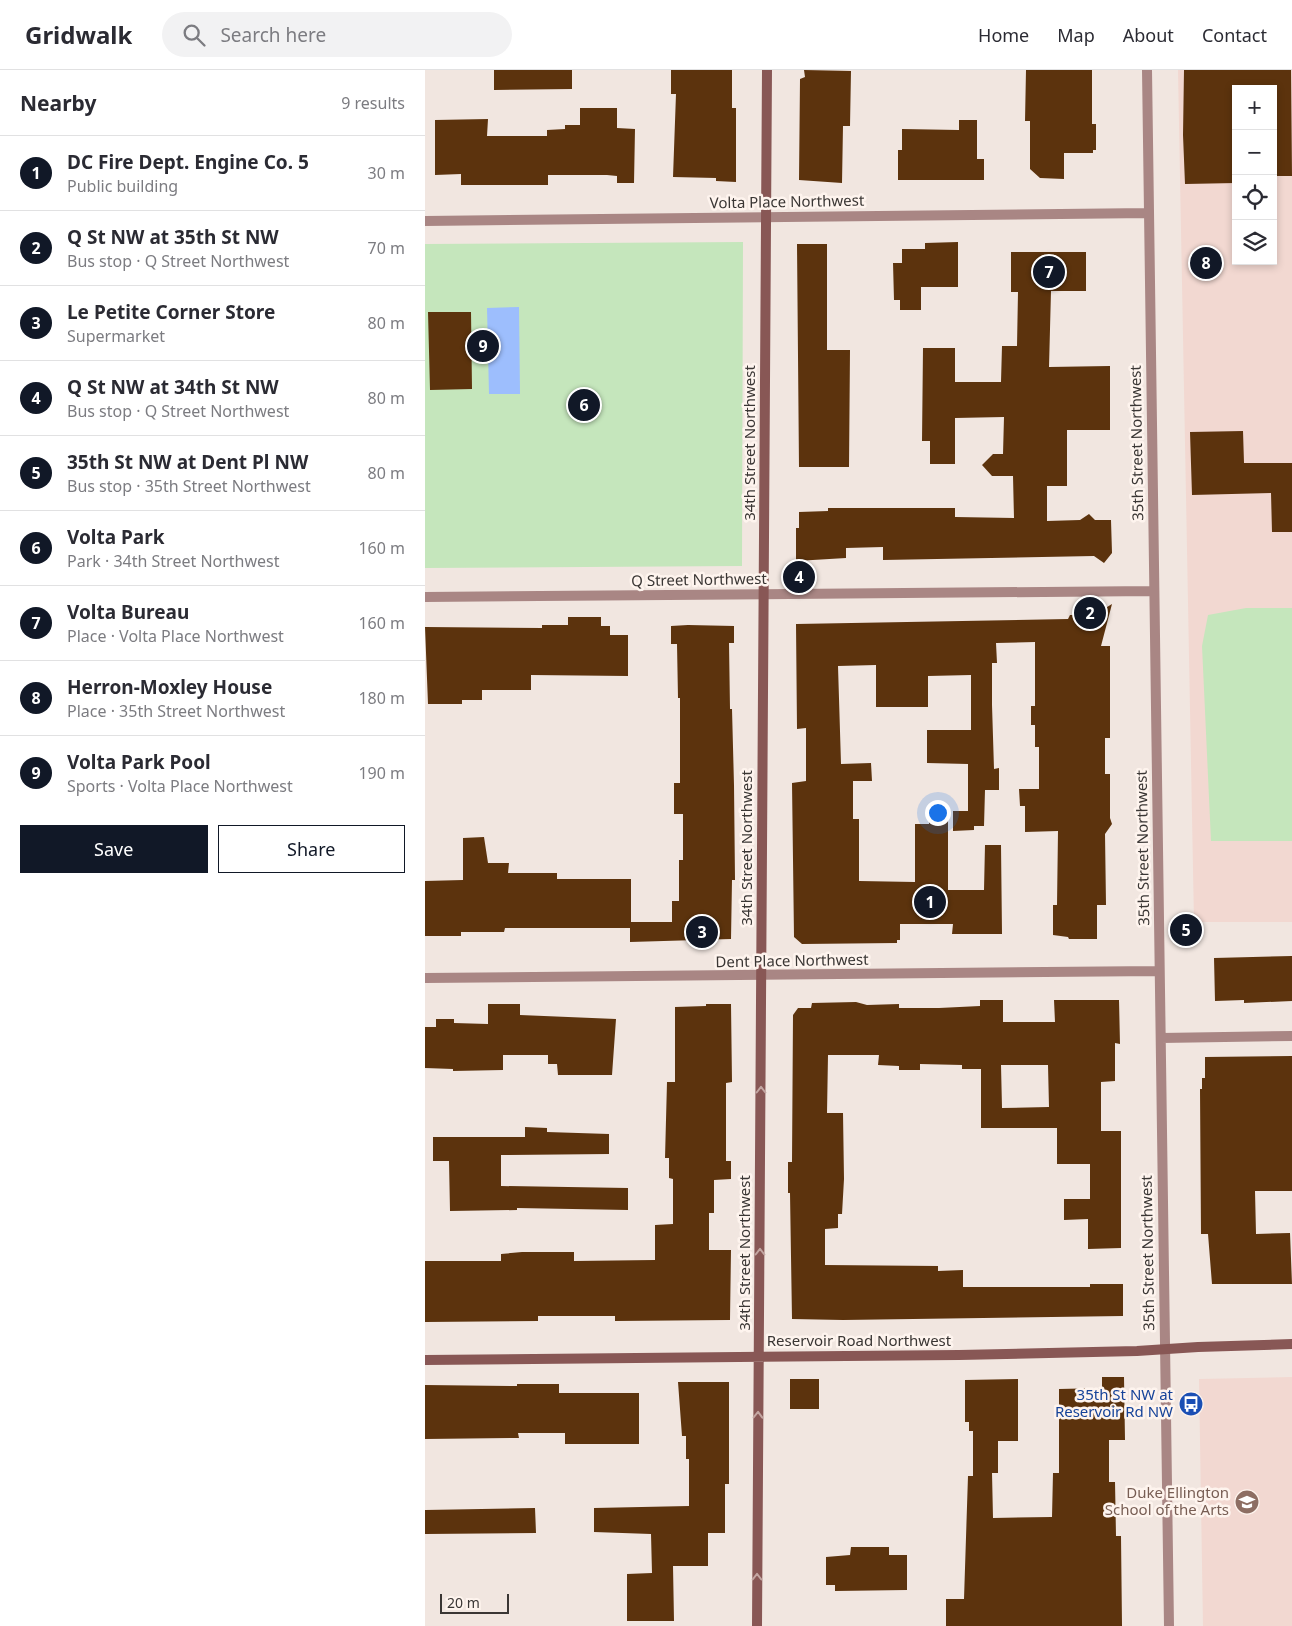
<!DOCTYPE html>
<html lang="en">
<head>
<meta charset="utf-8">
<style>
	:root { --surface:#fff; --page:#f2f2f3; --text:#2b2b33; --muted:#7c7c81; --line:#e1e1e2; --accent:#111827 }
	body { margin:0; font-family:"Noto Sans",sans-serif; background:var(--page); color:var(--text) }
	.controls { position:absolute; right:15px; top:15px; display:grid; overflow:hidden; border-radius:0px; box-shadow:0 2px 8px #0003 }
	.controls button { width:45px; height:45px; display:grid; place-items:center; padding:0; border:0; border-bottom:1px solid var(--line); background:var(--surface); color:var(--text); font:25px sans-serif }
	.scale { position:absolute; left:15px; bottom:12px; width:69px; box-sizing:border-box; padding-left:5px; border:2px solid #3a3634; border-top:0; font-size:14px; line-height:18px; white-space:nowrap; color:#3a3634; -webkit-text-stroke:4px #fef4ee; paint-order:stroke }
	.you { position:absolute; left:512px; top:742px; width:18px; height:18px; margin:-12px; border:4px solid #fff; border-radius:50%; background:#1a73e8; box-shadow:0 0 0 8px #1a73e833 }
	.badge { display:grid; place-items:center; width:32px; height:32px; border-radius:50%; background:var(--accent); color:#fff; font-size:16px; font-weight:700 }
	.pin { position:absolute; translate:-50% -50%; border:2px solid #fff; box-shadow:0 1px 5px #0006 }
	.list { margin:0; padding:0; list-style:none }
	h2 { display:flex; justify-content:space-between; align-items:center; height:65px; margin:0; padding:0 20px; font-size:21px }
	h2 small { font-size:16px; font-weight:400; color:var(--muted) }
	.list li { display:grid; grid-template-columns:32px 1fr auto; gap:15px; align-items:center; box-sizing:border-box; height:75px; padding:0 20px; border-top:1px solid var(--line) }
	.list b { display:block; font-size:19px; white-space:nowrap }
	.list p { margin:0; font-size:16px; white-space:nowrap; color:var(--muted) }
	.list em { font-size:16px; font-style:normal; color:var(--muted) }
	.actions { display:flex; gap:10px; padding:15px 20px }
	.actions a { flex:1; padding:11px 0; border:1px solid var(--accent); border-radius:0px; text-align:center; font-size:18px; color:var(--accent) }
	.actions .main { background:var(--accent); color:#fff }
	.icon { flex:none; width:28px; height:28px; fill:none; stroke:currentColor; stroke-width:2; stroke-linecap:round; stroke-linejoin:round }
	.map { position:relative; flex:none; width:867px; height:1556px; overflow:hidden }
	header { display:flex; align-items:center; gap:30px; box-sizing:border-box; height:70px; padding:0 25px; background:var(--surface); border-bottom:1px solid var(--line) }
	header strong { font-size:24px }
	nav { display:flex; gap:28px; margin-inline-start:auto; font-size:18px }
	.search { width:350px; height:45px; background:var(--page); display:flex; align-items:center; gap:12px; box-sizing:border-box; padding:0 18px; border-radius:28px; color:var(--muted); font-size:19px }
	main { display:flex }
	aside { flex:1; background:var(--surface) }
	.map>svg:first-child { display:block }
	.education { fill:#f2d8d1; fill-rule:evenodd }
	.green { fill:#c5e6bc }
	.water { fill:#9dbefd }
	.building { fill:#5c330d; fill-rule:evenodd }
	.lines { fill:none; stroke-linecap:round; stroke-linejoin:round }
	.street { stroke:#a98684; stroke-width:10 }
	.secondary { stroke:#885755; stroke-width:10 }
	.oneway { stroke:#c3a6a2 }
	.labels { text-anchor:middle; stroke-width:5; stroke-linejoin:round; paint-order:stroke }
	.street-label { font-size:15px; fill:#3a3634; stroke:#fef4ee }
	.transit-label { font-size:15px; fill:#164399; stroke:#fef4ee; text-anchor:end }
	.education-label { font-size:15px; fill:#785e54; stroke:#fef4ee; text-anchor:end }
</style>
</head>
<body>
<header>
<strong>Gridwalk</strong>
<div class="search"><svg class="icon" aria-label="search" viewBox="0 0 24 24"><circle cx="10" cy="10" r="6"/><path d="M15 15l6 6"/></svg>Search here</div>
<nav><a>Home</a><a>Map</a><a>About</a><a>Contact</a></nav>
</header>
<main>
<aside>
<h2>Nearby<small>9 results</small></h2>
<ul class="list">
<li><span class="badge">1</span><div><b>DC Fire Dept. Engine Co. 5</b><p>Public building</p></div><em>30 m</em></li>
<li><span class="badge">2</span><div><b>Q St NW at 35th St NW</b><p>Bus stop · Q Street Northwest</p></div><em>70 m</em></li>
<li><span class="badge">3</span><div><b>Le Petite Corner Store</b><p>Supermarket</p></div><em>80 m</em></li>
<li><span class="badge">4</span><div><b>Q St NW at 34th St NW</b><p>Bus stop · Q Street Northwest</p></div><em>80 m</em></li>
<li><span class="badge">5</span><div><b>35th St NW at Dent Pl NW</b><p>Bus stop · 35th Street Northwest</p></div><em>80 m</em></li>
<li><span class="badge">6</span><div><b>Volta Park</b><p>Park · 34th Street Northwest</p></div><em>160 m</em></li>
<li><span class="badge">7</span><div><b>Volta Bureau</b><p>Place · Volta Place Northwest</p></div><em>160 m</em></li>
<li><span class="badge">8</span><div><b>Herron-Moxley House</b><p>Place · 35th Street Northwest</p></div><em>180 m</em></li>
<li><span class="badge">9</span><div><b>Volta Park Pool</b><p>Sports · Volta Place Northwest</p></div><em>190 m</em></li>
</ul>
<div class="actions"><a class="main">Save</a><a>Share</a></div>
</aside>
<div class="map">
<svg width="867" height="1556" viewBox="0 0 867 1556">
	<rect width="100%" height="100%" fill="#f1e6e0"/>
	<!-- education -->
	<path class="education" d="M753,0H867V852H769ZM811,19H848V191H811Z
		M867,1307V1556H778L774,1309Z"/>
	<!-- green -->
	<path class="green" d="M318,172L317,496L0,498V174Z
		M821,538H867V771H786L777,576L783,545Z"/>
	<!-- water -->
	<path class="water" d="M94,237L95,324H64L62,238Z"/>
	<!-- building -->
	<path class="building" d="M69,0H147V19L69,20Z
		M246,0H307V38H311V112L291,111V108L248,107L251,24H246Z
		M379,0L426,1L425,56H418L417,113L374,110L375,9L380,7Z
		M601,0H667V54H671V80H668V83H639V109L615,108L605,99V51H600Z
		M759,0H866L867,106H848V19H811V113L760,114L758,65Z
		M155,38H192V58L210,59L209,113H192V106L182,105H123V115H36V104L10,105V50L63,49L62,66H122V60L140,59V55H155Z
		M534,50H552V89H559V110H473V80H477V59L534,60Z
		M533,172V217H496V240H475V230H469L468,193H477V179H500V173Z
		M372,174H402V280H425L424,397H374Z
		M586,182H661V221H626L624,297L685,296V360H642V416H622V451L655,450L664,444L670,450H686L687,483L679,493L669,486L458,490V477L421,478V488L371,491V458H374V442L403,441V438H530V447L589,448L588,406H567L557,395L568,384H578L579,347L530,348V394H505V371H497L498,278H530V312H576L577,276H592L593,222H586Z
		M3,242H46L47,319L5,320Z
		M818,361L819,393H867V462H847L846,423L767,425L765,362Z
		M687,534L676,576H685V668H680V704H685V748L687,754L680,764L681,835H672V869H644L643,867L628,865V835H632L633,761L600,762V736H595L594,719H614V677H610V655H606V636H610V572L571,573L572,593H567V635L569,699L574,698V720H560L559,756H549V760L528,761V741H543V694L502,693V660H546V605L503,606V637H451V595L413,596L416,694L446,693L447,711H428V749H434V811L490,812V754H504V744H523V820H559L560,775H576L577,864H527L528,854H475V870H472V873L377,874L369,867L367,713L381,711V658L372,659L371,554L643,549L645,545H669Z
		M143,547H176V556H185V565H203V606L106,605V620H57V630H37V634H3L0,557L117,558V555H143Z
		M263,555L309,556V573H304L305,639H307L309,715L310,810H307L306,869L205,872V858H80L79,862H36V866H0V811L38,810V768L59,767L63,793H84L83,803H132V809H206V852H247V831H254V790H258V744H249V713H255V628H253L252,574H246V556Z
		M867,886V931L819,933V930L790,931L789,888Z
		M555,930H578V952H630L629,930H694L695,974L690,973V1011L676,1012V1061H696V1178L663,1179V1149L639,1150V1129H665V1094H632V1058H556V999H537V995L495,994V1000H474V996L453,995L454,985H403L402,1043H418L419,1109L417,1144H413V1158L400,1159V1195L513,1196V1201L538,1200V1217H665V1214H698V1246L418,1250L367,1249L365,1123H363V1092H367L368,945L373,938H386L387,933L431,932L442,935L474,934V938H514L555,936ZM576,995H623L624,1037L577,1038Z
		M63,934H95V945L191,949L187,1005H133L132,994H123V985H78V1000L28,1001V999L0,998V957H11V949H29V953L63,954Z
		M281,934H306L307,1012L301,1013V1091H306V1109L289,1110V1143H284V1180H306L305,1250L190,1251V1246H113V1251L0,1252V1191H76V1184L97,1182H149V1191L230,1190V1155L248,1154V1109L244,1108V1088H240L242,1012H250V937L281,936Z
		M867,986V1121H830L831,1164L865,1163L867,1214H787L783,1164H776L775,1019H777V1008H780V987Z
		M100,1057L122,1058V1062L184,1064V1084L76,1085V1116L203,1118V1140L92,1138V1140L25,1141L24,1091H8V1067H100Z
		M677,1307H699L700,1370H684V1412H690L691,1466H696L697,1556H521V1529H539L543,1406H548V1361H544V1352H540V1310L593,1309V1371H573V1403H567L568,1448L627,1447L628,1403H634V1319L677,1318Z
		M365,1309H394V1339H365Z
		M253,1312H304V1414H300V1463H283V1496H248L249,1551H202V1504L227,1503L226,1464L169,1462V1438L264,1436V1389H261V1366H257Z
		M92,1314H134V1323H214V1374H140V1363H93L94,1368L0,1369V1315L92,1316Z
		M110,1438L111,1463L0,1464V1440Z
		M426,1477H464V1485H482V1520L410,1521V1515H401V1487L425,1485Z"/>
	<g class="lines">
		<!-- street -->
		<path class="street" d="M722,0L744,1556
			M0,151L724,143
			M0,527L728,521
			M0,908L734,901
			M736,968L867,966"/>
		<!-- secondary -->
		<path class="secondary" d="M0,1290L534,1285L712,1281L773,1277L867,1274
			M332,1556L342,0"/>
	</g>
	<!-- one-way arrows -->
	<defs><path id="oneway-chevron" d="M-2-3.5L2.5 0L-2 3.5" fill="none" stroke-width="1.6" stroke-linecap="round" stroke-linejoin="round" transform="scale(1.25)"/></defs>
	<g class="oneway">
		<use href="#oneway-chevron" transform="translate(336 1020) rotate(-90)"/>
		<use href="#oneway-chevron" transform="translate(335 1182) rotate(-90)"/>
		<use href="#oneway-chevron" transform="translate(333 1345) rotate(-89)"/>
		<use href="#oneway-chevron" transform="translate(332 1507) rotate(-90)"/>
	</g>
	<!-- icons -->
	<defs>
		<symbol id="bus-disc" viewBox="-11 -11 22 22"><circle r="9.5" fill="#1a4fb4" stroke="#fef4ee"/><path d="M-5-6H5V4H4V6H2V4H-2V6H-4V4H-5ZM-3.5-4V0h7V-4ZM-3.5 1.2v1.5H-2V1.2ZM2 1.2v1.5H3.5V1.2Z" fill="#fff"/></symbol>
		<symbol id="school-disc" viewBox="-11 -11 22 22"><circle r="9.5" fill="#8d6e63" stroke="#fef4ee"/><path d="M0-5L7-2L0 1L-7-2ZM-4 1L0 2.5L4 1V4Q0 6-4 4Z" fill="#fff"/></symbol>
	</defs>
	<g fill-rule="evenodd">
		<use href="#bus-disc" x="752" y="1320" width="28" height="28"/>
		<use href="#school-disc" x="808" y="1418" width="28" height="28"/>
	</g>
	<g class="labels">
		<!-- street labels -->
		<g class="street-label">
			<text transform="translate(362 132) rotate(-1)" y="5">Volta Place Northwest</text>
			<text transform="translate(325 373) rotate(-90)" y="5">34th Street Northwest</text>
			<text transform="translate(712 373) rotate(-91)" y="5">35th Street Northwest</text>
			<text transform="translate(274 510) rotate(-1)" y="5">Q Street Northwest</text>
			<text transform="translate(322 778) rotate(-90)" y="5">34th Street Northwest</text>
			<text transform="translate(718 778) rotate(-91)" y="5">35th Street Northwest</text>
			<text transform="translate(367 891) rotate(-1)" y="5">Dent Place Northwest</text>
			<text transform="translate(320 1183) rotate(-90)" y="5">34th Street Northwest</text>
			<text transform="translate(723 1183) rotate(-91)" y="5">35th Street Northwest</text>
			<text x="434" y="1276">Reservoir Road Northwest</text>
		</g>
		<!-- transit labels -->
		<g class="transit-label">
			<text x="748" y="1330">35th St NW at<tspan x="748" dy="17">Reservoir Rd NW</tspan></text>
		</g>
		<!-- education labels -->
		<g class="education-label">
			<text x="804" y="1428">Duke Ellington<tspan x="804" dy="17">School of the Arts</tspan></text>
		</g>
	</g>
</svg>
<div class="controls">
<button>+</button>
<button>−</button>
<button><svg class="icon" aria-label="locate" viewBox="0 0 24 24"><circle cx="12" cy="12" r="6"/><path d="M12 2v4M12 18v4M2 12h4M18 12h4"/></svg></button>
<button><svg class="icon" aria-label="layers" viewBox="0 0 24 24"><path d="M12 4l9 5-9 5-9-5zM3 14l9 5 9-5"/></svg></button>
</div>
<div class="scale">20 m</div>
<div class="you"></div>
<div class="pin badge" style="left:505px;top:832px">1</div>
<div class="pin badge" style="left:665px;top:543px">2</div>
<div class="pin badge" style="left:277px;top:862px">3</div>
<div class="pin badge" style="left:374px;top:507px">4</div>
<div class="pin badge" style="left:761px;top:860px">5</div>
<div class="pin badge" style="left:159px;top:335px">6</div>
<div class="pin badge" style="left:624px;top:202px">7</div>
<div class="pin badge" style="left:781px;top:193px">8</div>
<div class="pin badge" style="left:58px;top:276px">9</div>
</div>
</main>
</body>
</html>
